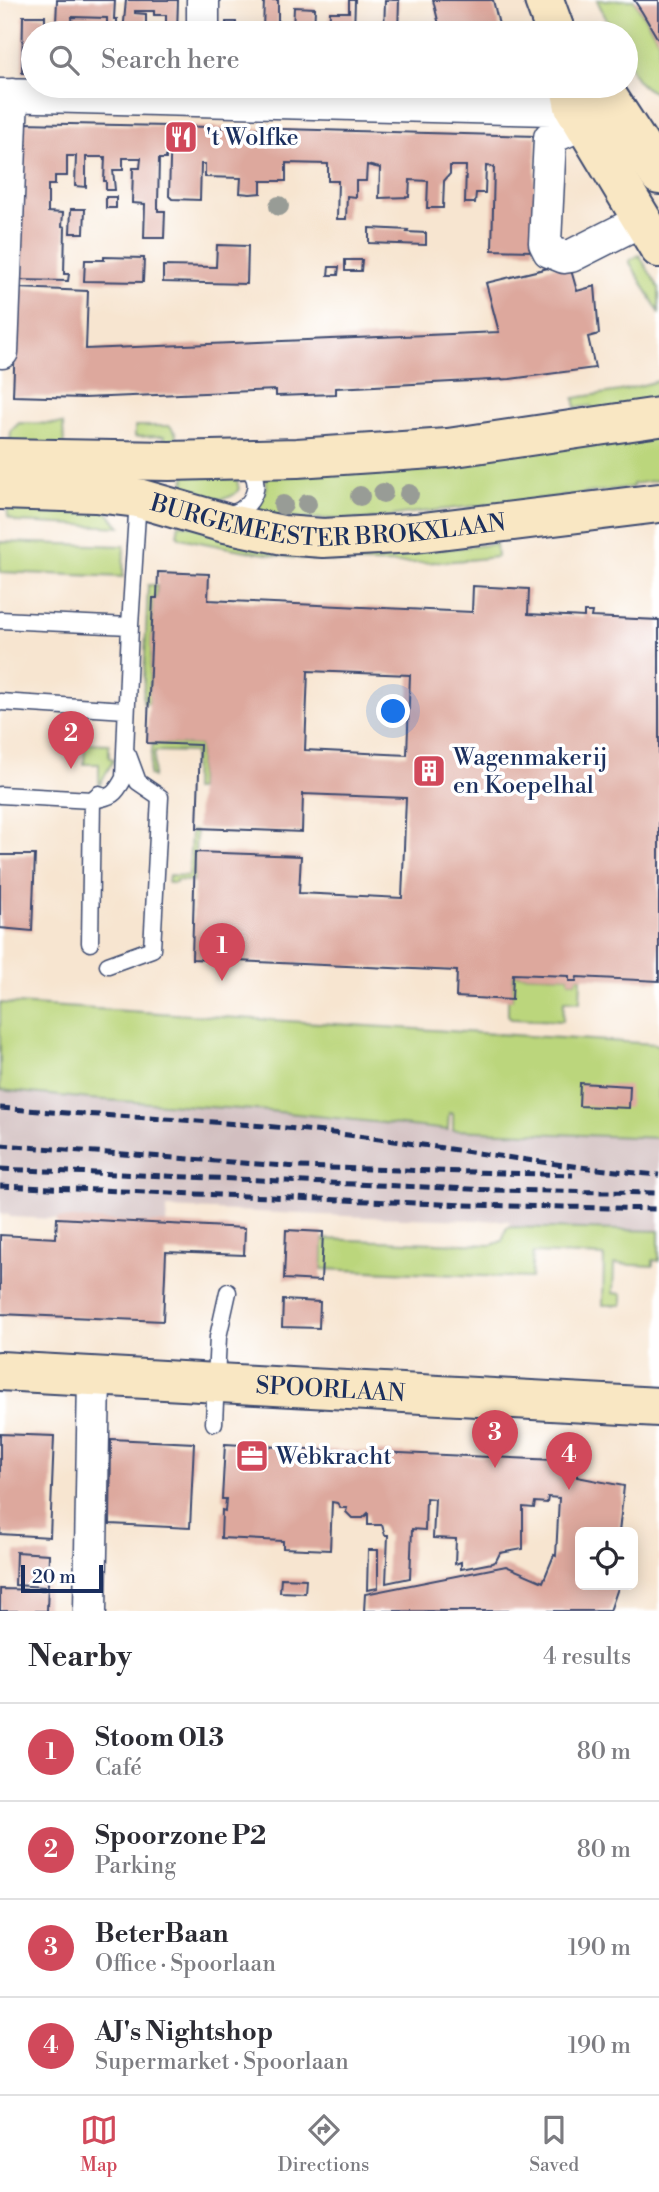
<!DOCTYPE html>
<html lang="en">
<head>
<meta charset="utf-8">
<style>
	:root { --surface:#fff; --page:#f7f7f7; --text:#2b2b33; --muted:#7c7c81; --line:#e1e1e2; --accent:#d1495b }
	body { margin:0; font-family:"Libre Bodoni",serif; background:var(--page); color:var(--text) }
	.controls { position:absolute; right:21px; bottom:21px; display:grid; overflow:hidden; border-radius:10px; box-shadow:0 4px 18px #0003 }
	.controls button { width:63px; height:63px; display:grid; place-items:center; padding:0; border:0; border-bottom:2px solid var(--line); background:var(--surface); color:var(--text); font:35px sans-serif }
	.scale { position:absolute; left:21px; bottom:18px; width:82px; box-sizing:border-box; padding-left:7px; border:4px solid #1b2f5e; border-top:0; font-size:19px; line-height:24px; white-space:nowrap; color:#1b2f5e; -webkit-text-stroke:5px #fff; paint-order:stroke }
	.you { position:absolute; left:394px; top:712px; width:24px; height:24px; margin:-18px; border:5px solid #fff; border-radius:50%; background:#1a73e8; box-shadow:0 0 0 10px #1a73e833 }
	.badge { display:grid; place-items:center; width:46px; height:46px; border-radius:50%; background:var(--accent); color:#fff; font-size:23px; font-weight:700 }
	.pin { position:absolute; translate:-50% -58px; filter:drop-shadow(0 2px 4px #0008) }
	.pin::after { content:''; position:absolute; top:37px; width:24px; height:21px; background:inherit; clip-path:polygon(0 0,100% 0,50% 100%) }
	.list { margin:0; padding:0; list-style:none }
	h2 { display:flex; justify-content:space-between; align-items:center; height:91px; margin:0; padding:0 28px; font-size:30px }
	h2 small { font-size:23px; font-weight:400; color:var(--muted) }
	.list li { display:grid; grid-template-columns:46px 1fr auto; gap:21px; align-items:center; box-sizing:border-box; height:98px; padding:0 28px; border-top:2px solid var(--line) }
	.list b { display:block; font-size:26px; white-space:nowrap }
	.list p { margin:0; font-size:23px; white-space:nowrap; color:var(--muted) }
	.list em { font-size:23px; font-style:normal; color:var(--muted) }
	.icon { flex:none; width:38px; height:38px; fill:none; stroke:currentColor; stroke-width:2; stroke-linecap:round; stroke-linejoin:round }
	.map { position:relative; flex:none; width:659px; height:1611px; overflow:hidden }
	.search { position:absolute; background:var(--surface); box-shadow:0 4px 18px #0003; left:21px; right:21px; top:21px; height:77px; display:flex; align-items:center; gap:18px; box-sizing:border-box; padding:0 24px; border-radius:38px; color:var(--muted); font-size:26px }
	.sheet { height:483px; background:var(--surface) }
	nav { display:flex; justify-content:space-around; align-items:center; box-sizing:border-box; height:98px; border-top:2px solid var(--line); background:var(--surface); font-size:19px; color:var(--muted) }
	nav a { display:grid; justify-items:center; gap:4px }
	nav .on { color:var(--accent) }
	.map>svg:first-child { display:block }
	.industrial { fill:#d2bfc0 }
	.green { fill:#bbd67b; stroke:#6b826c; stroke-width:2 }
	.building { fill:#dda89d; fill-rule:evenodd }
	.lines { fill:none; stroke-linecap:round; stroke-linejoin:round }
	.lane-casing { stroke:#3c4a6f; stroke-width:19 }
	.street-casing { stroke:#3c4a6f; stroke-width:35 }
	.secondary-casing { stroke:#3c4a6f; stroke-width:42 }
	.lane { stroke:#fff; stroke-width:16 }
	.street { stroke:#fff; stroke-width:32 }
	.secondary { stroke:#f9e7c3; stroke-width:38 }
	.rail { stroke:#1b2f5e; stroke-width:5; stroke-dasharray:10 5; stroke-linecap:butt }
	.tree { fill:#989c96 }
	.labels { text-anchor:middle; stroke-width:7; stroke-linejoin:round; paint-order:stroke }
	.poi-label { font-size:24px; fill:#1b2f5e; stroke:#fff; text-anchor:start }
	.street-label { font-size:24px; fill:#1b2f5e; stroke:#fff }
</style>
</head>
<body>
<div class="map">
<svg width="659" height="1611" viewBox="0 0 659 1611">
	<rect width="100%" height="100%" fill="#fff"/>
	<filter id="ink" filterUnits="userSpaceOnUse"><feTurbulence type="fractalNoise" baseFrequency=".0143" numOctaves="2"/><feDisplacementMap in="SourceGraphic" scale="14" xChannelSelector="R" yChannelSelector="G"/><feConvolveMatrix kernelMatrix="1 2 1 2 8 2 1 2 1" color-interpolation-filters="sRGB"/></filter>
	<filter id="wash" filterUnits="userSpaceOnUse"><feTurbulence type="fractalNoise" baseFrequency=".00686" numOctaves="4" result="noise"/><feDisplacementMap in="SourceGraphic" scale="28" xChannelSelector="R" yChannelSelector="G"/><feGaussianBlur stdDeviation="1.57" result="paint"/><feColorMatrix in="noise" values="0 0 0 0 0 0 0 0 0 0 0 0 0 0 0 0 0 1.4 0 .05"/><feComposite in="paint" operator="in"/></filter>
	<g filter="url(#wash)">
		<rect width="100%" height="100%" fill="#f7e5d0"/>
		<!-- industrial -->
		<path class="industrial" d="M0,1090L90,1099L269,1111L432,1129L659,1138V1231L512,1227H509L510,1221L367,1217L167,1208L166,1224L10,1217L9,1215L0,1214Z"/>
		<!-- green -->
		<path class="green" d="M597,0H634L659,41V94C630,85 626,60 626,33H613Z
			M639,255L659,288V312L629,261Z
			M658,381L659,407L593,417L591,406L576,408L574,398L620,391Z
			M19,423L63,424L64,446L10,445L11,431Z
			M135,426H170L176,434L174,448H164V436L135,437Z
			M659,436V480L633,484V487L550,498L403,514L368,520L247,517C263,506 268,492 265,474Z
			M185,474L236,476L239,489C229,506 201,497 184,494Z
			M7,500L107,511L120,527L17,522L8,517Z
			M179,524L401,553L496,544L497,557C385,570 291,563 181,538L177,535Z
			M0,542L124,546L123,577L0,572Z
			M148,585H157V598H153L149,703H143Z
			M85,743L109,744V758L114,759L99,786V764H84Z
			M153,743L200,745L198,790H193L194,752L155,751L153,777L149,775Z
			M191,831H196L194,881L176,880V883H168L169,875L189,876Z
			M513,974L569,976V981H576L577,977H581L580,1002L564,1001L563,1021L511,1019L508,1015V1000L512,999Z
			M0,1003L656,1044L659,1047V1138L453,1130V1114L449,1113L448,1130L269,1111L90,1099L0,1090Z
			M509,1227L659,1231V1261L653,1260V1266L614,1264L613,1293L622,1294V1305H603L604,1256L533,1253L531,1278L322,1269L323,1239L492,1245L502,1241L506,1229Z"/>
		<g id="blocks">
			<!-- building -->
			<path class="building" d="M57,0H115L114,19H117V33H60V24H56ZM72,17L107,18V29L73,28Z
				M126,0H178L177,33H166V15H154V11H135V13L146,14V33H123Z
				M264,0H278V30L293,31L294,7L315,8L314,33H254V30L263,31Z
				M349,0H355L354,33H329L330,12H349Z
				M385,0H399L398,33H384Z
				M433,0H493L501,33H441Z
				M634,0H659V41L642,12Z
				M23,16H45V33H33V73H22Z
				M226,22H236V33H226Z
				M21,123L167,126L166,159H159L158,204V211H165L164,238H144L145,204L132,203L133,168H140L141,158H123V170H113L115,190H106V181H104L105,157H86V187L75,186L76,156H67V176H55V185H48V212L63,213L62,226L65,227L64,274H69L68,281L17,280Z
				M171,126L536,136L533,251L492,250L494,167L486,166L485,193H476L475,203H465L466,166H450V174L444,181L443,208H427L428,181L410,180L409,197L379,198L380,168L367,165L366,181H356V197L347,196L346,219H337L338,181H328V164L286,163V181H261V193L250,194L240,193L241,178L205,177V164H201L200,200L172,199L169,196Z
				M106,197H116V208H106Z
				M71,209H85L84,233H70Z
				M369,228L408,230L407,232L426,233V245L369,243Z
				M217,245L248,246L247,284L163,282V266L216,267Z
				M104,257L144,258L143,282L84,281L85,260H104Z
				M345,260H362L361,271H345Z
				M569,263L577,291L595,286L599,334L588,337L595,368L510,379L336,388V394L276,396V390L84,398L13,396L17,288L88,291L86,349L499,332L486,283Z
				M329,267H339L338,275H328Z
				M158,572L209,574L208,600L472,612L473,586L529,589L528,614L584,617V612H592L591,617L659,620V981L577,977L576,981H569V976L513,974L512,1000L456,997L457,971L192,959L195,852L301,856L299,893L402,898L406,798L303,794L302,832L197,828L200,745L147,743L153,598H157ZM308,671L410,675L407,755L305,750Z
				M0,855H35L32,931L0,928Z
				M580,1083L630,1086L629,1108L579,1106Z
				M57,1218L245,1228L244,1255L166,1252L163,1321L0,1314V1235L56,1238Z
				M286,1230L323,1232L321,1281L284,1279Z
				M283,1300L320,1302L319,1328L282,1327Z
				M0,1434L54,1436L50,1537L0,1534Z
				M111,1439L194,1443L190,1528L110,1524Z
				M225,1444L280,1447L279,1451H287V1448L578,1461L577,1477L624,1486L619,1532H580V1585H619L610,1611H364L365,1594L506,1566L543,1582L554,1555L556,1556L559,1498L548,1497L547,1503L535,1502L534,1508L523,1507V1549L500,1553L496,1561L492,1563L461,1569V1562L455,1564L456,1539L433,1538L435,1499L426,1498L425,1530L412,1529L410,1578L386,1583L388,1535H385L382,1525H368V1513L363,1518H352L346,1512L347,1508H341L337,1503L332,1502L330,1550L283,1548V1541L221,1538L222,1510L225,1511L226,1499H222Z
				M368,1550H378V1588L367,1590Z
				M16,1552L49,1554L47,1611H0V1589L44,1590V1587L15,1585Z
				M281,1578L306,1579L305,1593L280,1592Z"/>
		</g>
	</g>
	<g filter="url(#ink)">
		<use href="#blocks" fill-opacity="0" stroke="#3c4a6f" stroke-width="2"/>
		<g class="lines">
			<defs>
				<path id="lane" d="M228,514C253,512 269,476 240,465
					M0,620L130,626
					M0,702L126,710
					M0,795L92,800C112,797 115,795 124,778L130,626L138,498
					M90,943L92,800L99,794
					M108,965L152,949L160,797L138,782L128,755
					M214,1423L218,1337L228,1292"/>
				<path id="street" d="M203,33V0
					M0,95L551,109L574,107L595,95
					M584,123L550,138L545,243L549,251L564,257L571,256L642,220
					M2,352L12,95
					M90,1611L94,1376"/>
				<g id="secondary">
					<path d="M544,0L556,33"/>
					<path d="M570,86L574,107L659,248"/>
					<path d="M601,86L659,175"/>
					<path d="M0,458L169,461L297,458L448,448L659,417"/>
					<path id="s1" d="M0,490L95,493L138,498L225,523L283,535L323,538L415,533L659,503"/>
					<path id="s2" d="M0,1371L659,1407"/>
				</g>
			</defs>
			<!-- lane casing -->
			<use href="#lane" class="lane-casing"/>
			<!-- street casing -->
			<use href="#street" class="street-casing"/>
			<!-- secondary casing -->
			<use href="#secondary" class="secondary-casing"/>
			<!-- lane -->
			<use href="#lane" class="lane"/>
			<!-- street -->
			<use href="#street" class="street"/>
			<!-- secondary -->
			<use href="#secondary" class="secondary"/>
			<!-- rail -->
			<path class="rail" d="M0,1108C95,1116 191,1119 286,1128C411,1140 534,1165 659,1175
				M0,1145L298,1167L573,1175
				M0,1169L494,1190L659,1193
				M0,1186L465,1205L659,1209"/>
		</g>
		<!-- trees -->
		<g class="tree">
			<circle cx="279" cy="206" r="10"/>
			<circle cx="383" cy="493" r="10"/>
			<circle cx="409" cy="494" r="10"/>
			<circle cx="360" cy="496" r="10"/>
			<circle cx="307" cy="504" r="10"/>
			<circle cx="283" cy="505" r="10"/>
		</g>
	</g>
	<!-- icons -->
	<defs>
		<symbol id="restaurant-square" viewBox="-11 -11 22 22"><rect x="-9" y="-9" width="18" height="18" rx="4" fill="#d1495b" stroke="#fff"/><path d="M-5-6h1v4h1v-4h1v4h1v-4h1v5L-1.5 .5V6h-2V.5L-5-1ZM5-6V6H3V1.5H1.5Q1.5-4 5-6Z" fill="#fff"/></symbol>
		<symbol id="building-square" viewBox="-11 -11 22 22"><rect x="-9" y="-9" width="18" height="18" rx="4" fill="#d1495b" stroke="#fff"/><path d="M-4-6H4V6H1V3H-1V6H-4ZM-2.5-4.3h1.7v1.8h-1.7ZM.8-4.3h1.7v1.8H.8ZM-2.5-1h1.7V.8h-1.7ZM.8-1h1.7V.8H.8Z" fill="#fff"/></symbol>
		<symbol id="office-square" viewBox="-11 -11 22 22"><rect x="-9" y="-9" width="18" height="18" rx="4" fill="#d1495b" stroke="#fff"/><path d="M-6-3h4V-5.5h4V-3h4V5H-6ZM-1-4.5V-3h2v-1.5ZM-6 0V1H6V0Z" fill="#fff"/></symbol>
	</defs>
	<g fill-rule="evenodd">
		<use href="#restaurant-square" x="162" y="118" width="38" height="38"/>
		<use href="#building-square" x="410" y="752" width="38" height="38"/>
		<use href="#office-square" x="233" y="1437" width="38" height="38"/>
	</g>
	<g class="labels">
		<!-- poi labels -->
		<g class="poi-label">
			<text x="206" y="145">'t Wolfke</text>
			<text x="453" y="765">Wagenmakerij<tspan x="453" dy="28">en Koepelhal</tspan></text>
			<text x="276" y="1464">Webkracht</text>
		</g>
		<!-- street labels -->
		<g class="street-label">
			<text dy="8" stroke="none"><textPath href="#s1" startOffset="332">BURGEMEESTER BROKXLAAN</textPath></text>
			<text dy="8" stroke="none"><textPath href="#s2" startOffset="331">SPOORLAAN</textPath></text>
		</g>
	</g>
</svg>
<div class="controls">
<button><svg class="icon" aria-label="locate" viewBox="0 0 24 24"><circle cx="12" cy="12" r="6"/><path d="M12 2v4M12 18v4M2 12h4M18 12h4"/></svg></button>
</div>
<div class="scale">20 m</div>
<div class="you"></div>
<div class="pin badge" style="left:222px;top:981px">1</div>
<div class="pin badge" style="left:71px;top:769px">2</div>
<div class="pin badge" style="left:495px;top:1468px">3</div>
<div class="pin badge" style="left:569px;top:1490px">4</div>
<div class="search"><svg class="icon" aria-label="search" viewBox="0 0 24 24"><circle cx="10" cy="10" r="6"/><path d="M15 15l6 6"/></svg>Search here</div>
</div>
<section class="sheet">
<h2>Nearby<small>4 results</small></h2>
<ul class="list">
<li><span class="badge">1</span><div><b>Stoom 013</b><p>Café</p></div><em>80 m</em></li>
<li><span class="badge">2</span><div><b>Spoorzone P2</b><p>Parking</p></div><em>80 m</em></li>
<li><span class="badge">3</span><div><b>BeterBaan</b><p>Office · Spoorlaan</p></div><em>190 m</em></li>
<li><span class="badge">4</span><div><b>AJ's Nightshop</b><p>Supermarket · Spoorlaan</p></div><em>190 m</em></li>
</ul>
</section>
<nav>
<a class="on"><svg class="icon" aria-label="map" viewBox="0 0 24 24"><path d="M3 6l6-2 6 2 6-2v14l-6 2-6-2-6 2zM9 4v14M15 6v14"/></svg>Map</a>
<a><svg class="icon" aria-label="directions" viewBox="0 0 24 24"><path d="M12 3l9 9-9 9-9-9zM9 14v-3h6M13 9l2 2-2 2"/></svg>Directions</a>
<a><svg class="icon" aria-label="saved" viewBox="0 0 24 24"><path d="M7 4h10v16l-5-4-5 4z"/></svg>Saved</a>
</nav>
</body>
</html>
